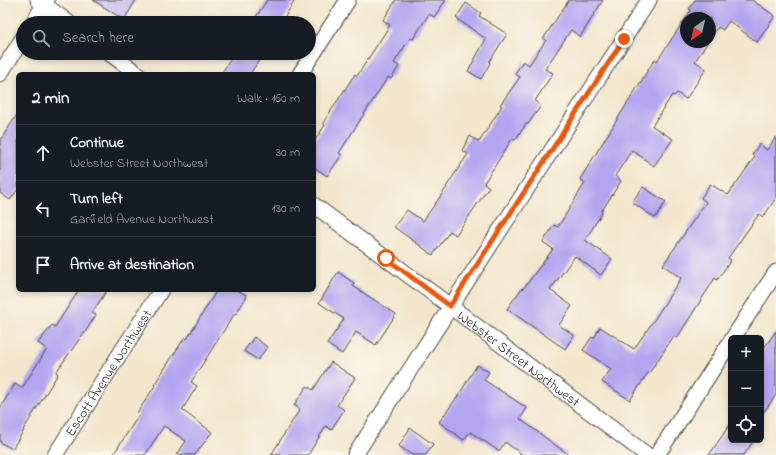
<!DOCTYPE html>
<html lang="en">
<head>
<meta charset="utf-8">
<style>
	:root { --surface:#171b24; --page:#242831; --text:#f1f3f6; --muted:#9ea1a6; --line:#363941 }
	body { margin:0; font-family:"Indie Flower",sans-serif; background:var(--page); color:var(--text) }
	.controls { position:absolute; right:12px; bottom:12px; display:grid; overflow:hidden; border-radius:6px; box-shadow:0 2px 6px #0003 }
	.controls button { width:36px; height:36px; display:grid; place-items:center; padding:0; border:0; border-bottom:1px solid var(--line); background:var(--surface); color:var(--text); font:20px sans-serif }
	.compass { position:absolute; left:680px; top:12px; width:36px; height:36px; border-radius:50%; background:var(--surface); box-shadow:0 2px 6px #0003; rotate:214deg }
	.stop { position:absolute; width:12px; height:12px; margin:-9px; border:3px solid #ea580c; border-radius:50%; background:#fff }
	.stop.end { background:#ea580c; border-color:#fff; box-shadow:0 1px 4px #0008 }
	.list { margin:0; padding:0; list-style:none }
	h2 { display:flex; justify-content:space-between; align-items:center; height:52px; margin:0; padding:0 16px; font-size:17px }
	h2 small { font-size:13px; font-weight:400; color:var(--muted) }
	.list li { display:grid; grid-template-columns:26px 1fr auto; gap:12px; align-items:center; box-sizing:border-box; height:56px; padding:0 16px; border-top:1px solid var(--line) }
	.list b { display:block; font-size:15px; white-space:nowrap }
	.list p { margin:0; font-size:13px; white-space:nowrap; color:var(--muted) }
	.list em { font-size:13px; font-style:normal; color:var(--muted) }
	.icon { flex:none; width:22px; height:22px; fill:none; stroke:currentColor; stroke-width:2; stroke-linecap:round; stroke-linejoin:round }
	.map { position:relative; flex:none; width:776px; height:455px; overflow:hidden }
	.search { position:absolute; background:var(--surface); box-shadow:0 2px 6px #0003; left:16px; top:16px; width:300px; height:44px; display:flex; align-items:center; gap:10px; box-sizing:border-box; padding:0 14px; border-radius:22px; color:var(--muted); font-size:15px }
	.panel { position:absolute; background:var(--surface); box-shadow:0 2px 6px #0003; left:16px; top:72px; width:300px; height:220px; border-radius:6px }
	.map>svg:first-child { display:block }
	.building { fill:#b3a5f0 }
	.lines { fill:none; stroke-linecap:round; stroke-linejoin:round }
	.street-casing { stroke:#494743; stroke-width:17 }
	.street { stroke:#fff; stroke-width:15 }
	.route { stroke:#ea580c; stroke-width:5 }
	.labels { text-anchor:middle; stroke-width:4; stroke-linejoin:round; paint-order:stroke }
	.street-label { font-size:14px; fill:#2b2b2b; stroke:#fbf7ec }
</style>
</head>
<body>
<div class="map">
<svg width="776" height="455" viewBox="0 0 776 455">
	<rect width="100%" height="100%" fill="#fbf7ec"/>
	<filter id="ink" filterUnits="userSpaceOnUse"><feTurbulence type="fractalNoise" baseFrequency=".025" numOctaves="2"/><feDisplacementMap in="SourceGraphic" scale="8" xChannelSelector="R" yChannelSelector="G"/><feConvolveMatrix kernelMatrix="1 2 1 2 8 2 1 2 1" color-interpolation-filters="sRGB"/></filter>
	<filter id="wash" filterUnits="userSpaceOnUse"><feTurbulence type="fractalNoise" baseFrequency=".012" numOctaves="4" result="noise"/><feDisplacementMap in="SourceGraphic" scale="16" xChannelSelector="R" yChannelSelector="G"/><feGaussianBlur stdDeviation="0.9" result="paint"/><feColorMatrix in="noise" values="0 0 0 0 0 0 0 0 0 0 0 0 0 0 0 0 0 1.4 0 .05"/><feComposite in="paint" operator="in"/></filter>
	<g filter="url(#wash)">
		<rect width="100%" height="100%" fill="#f3e6cc"/>
		<g id="blocks">
			<!-- building -->
			<path class="building" d="M93,0H136L124,20Z
				M267,0H295L281,23H252Z
				M396,0H446L434,17L429,14L413,39L410,38L394,63L399,66L391,79L388,77L339,153L342,155L327,176L314,167V142L325,125L323,123L355,74L357,76L390,25L383,20Z
				M569,0H603L580,37L571,30L545,69L553,73L535,101L541,106L528,124H526L515,140L512,139L484,183L489,187L456,235L450,231L433,255L394,227L407,210L423,221L447,187H446L468,154L462,150L470,136L479,142L502,106L500,105L520,77L515,74L523,61L529,65L546,40L543,39Z
				M695,0H752L775,16L757,42L729,21L723,30L718,27L710,38V18H686V42H708L695,61L706,69L686,99L677,93L674,96L672,95L652,126L673,139L654,166L632,150L615,176L621,181L601,212L602,213L585,240L612,259L601,275L575,256L550,290L572,306L559,325L574,335L565,349L507,309L522,288L523,289L553,249L543,242L554,225L558,227L585,183L580,179L655,59L657,61L691,10L689,9Z
				M466,3L481,13L479,16L507,34L489,62L490,63L481,79L468,71L486,39L456,18Z
				M235,53H264L250,74H221Z
				M18,113V189L10,200L0,193V141Z
				M776,137V198L763,217L759,214L728,258L731,260L717,280L715,278L677,338L674,336L649,373H648L630,400L602,382L611,369L583,350L592,337L594,338L600,327L634,349L654,320L681,278L663,265L706,202L701,198L710,184L728,195L755,157L752,155L759,144L767,150Z
				M643,187L666,202L655,218L632,202Z
				M338,272L354,283L353,286L396,314L376,345L356,332L342,354L327,344L344,319L319,303Z
				M79,290H107L92,313L96,315L84,334H83L56,372L58,374L23,430H24L12,449L0,442V408L15,384L22,388L47,349L38,343L52,325L55,327Z
				M217,290H238L247,296L236,314L235,313L191,382L197,386L182,410L212,432L195,455H177L186,441L164,426L145,455H113L139,415L137,413L155,386L154,385L185,337L187,339Z
				M776,331V395L761,416V352Z
				M254,337L267,347L258,360L244,351Z
				M331,362L355,378L337,405L344,410L331,430L326,426L308,455H271L300,409L294,405L307,386L313,390Z
				M477,365L489,372L484,380L527,408L520,419L569,455H523L505,442L499,451L470,432L464,440L439,422L460,393Z
				M731,423V440H754L744,455H709Z
				M410,428L433,444L426,455H412L399,446Z"/>
		</g>
	</g>
	<g filter="url(#ink)">
		<use href="#blocks" fill-opacity="0" stroke="#494743" stroke-width="1"/>
		<g class="lines">
			<defs>
				<g id="street">
					<path d="M38,0L69,23"/>
					<path d="M33,23L47,0"/>
					<path d="M109,53L138,74"/>
					<path d="M0,74L23,38"/>
					<path d="M300,74L348,0"/>
					<path id="s1" d="M314,205L450,306L647,455"/>
					<path d="M733,338L776,272"/>
					<path id="s2" d="M55,455L161,290"/>
					<path d="M355,455L462,289L649,0"/>
					<path d="M657,455L731,341"/>
				</g>
			</defs>
			<!-- street casing -->
			<use href="#street" class="street-casing"/>
			<!-- street -->
			<use href="#street" class="street"/>
		</g>
	</g>
	<g class="lines" filter="url(#ink)">
		<!-- route -->
		<path class="route" d="M386,258L450,306L624,39"/>
	</g>
	<g class="labels">
		<!-- street labels -->
		<g class="street-label">
			<text dy="5" stroke="none"><textPath href="#s1" startOffset="256">Webster Street Northwest</textPath></text>
			<text dy="5" stroke="none"><textPath href="#s2" startOffset="98">Escott Avenue Northwest</textPath></text>
		</g>
	</g>
</svg>
<div class="controls">
<button>+</button>
<button>−</button>
<button><svg class="icon" aria-label="locate" viewBox="0 0 24 24"><circle cx="12" cy="12" r="6"/><path d="M12 2v4M12 18v4M2 12h4M18 12h4"/></svg></button>
</div>
<svg class="compass" viewBox="-18 -18 36 36"><path d="M0-13l5 13h-10z" fill="#e53935"/><path d="M0 13l5-13h-10z" fill="#9ea1a6"/></svg>
<div class="stop" style="left:386px;top:258px"></div>
<div class="stop end" style="left:624px;top:39px"></div>
<div class="search"><svg class="icon" aria-label="search" viewBox="0 0 24 24"><circle cx="10" cy="10" r="6"/><path d="M15 15l6 6"/></svg>Search here</div>
<section class="panel">
<h2>2 min<small>Walk · 160 m</small></h2>
<ul class="list">
<li><svg class="icon" aria-label="ahead" viewBox="0 0 24 24"><path d="M12 20V5M6 11l6-6 6 6"/></svg><div><b>Continue</b><p>Webster Street Northwest</p></div><em>30 m</em></li>
<li><svg class="icon" aria-label="left" viewBox="0 0 24 24"><path d="M17 20v-9H6M10 6l-5 5 5 5"/></svg><div><b>Turn left</b><p>Garfield Avenue Northwest</p></div><em>130 m</em></li>
<li><svg class="icon" aria-label="arrive" viewBox="0 0 24 24"><path d="M6 21V4h12l-3 4 3 4H6"/></svg><div><b>Arrive at destination</b></div></li>
</ul>
</section>
</div>
</body>
</html>
